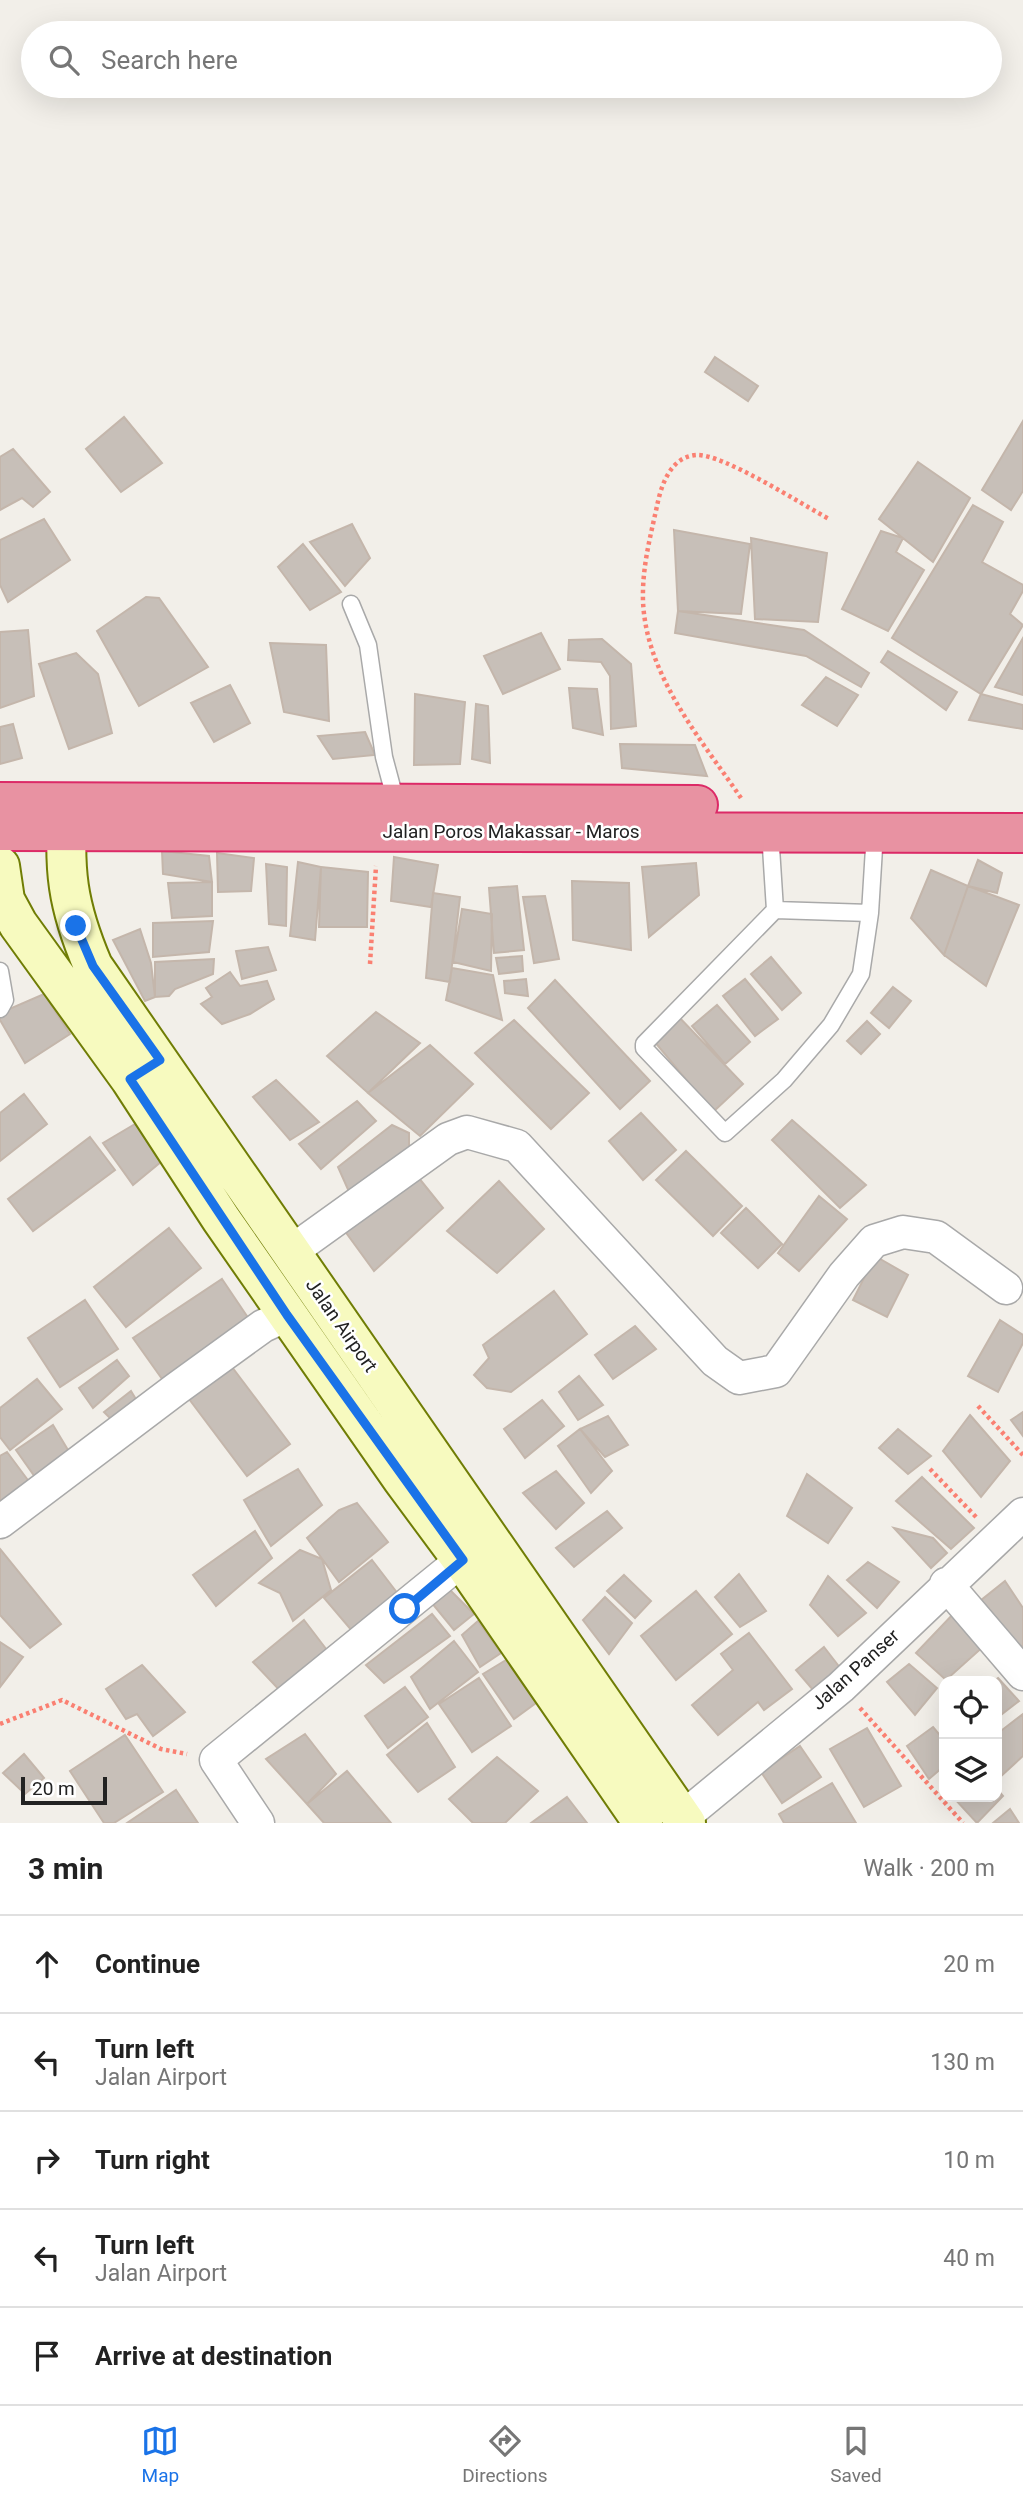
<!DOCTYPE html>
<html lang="en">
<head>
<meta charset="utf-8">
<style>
	:root { --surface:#fff; --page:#f2f2f2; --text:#222; --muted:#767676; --line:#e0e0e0; --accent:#1a73e8 }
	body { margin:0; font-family:Roboto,sans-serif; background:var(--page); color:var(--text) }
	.controls { position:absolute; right:21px; bottom:21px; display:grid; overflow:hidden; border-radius:14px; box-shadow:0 7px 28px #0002 }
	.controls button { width:63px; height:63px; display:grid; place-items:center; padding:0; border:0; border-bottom:2px solid var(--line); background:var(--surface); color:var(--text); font:35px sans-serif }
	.scale { position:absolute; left:21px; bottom:18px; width:86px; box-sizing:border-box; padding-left:7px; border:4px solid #222; border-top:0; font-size:19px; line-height:24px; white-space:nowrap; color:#222; -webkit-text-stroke:5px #fff; paint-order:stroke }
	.stop { position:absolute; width:21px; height:21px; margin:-16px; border:5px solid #1a73e8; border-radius:50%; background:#fff }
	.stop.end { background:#1a73e8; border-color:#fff; box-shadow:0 2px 7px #0008 }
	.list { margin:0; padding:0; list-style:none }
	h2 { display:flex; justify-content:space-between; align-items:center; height:91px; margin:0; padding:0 28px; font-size:30px }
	h2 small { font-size:23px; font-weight:400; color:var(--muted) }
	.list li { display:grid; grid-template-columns:46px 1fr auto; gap:21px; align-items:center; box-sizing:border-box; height:98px; padding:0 28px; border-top:2px solid var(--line) }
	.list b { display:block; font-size:26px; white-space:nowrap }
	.list p { margin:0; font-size:23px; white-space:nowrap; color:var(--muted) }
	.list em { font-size:23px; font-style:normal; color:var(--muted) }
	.icon { flex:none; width:38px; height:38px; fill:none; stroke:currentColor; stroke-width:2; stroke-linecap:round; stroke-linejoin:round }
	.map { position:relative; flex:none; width:1023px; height:1823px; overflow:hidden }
	.search { position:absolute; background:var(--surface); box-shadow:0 7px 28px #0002; left:21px; right:21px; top:21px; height:77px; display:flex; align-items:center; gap:18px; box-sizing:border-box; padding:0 24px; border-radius:38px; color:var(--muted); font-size:26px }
	.sheet { height:581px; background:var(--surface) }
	nav { display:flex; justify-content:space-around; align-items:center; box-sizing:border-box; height:98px; border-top:2px solid var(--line); background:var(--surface); font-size:19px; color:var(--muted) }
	nav a { display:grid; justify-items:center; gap:4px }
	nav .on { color:var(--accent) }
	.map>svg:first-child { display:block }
	.building { fill:#c7bfb8; stroke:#c4b6ab; stroke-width:2 }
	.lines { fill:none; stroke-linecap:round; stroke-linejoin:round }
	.lane-casing { stroke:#a9a9a9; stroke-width:19 }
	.street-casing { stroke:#a9a9a9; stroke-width:35 }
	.secondary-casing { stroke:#707d05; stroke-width:42 }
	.highway-casing { stroke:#dc2a67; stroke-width:42 }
	.path { stroke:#fa8072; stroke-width:4.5; stroke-dasharray:3.5 3.5; stroke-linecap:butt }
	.lane { stroke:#fff; stroke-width:16 }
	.street { stroke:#fff; stroke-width:32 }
	.secondary { stroke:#f7fabf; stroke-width:38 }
	.highway { stroke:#e892a2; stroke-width:38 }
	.route { stroke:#1a73e8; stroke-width:9 }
	.labels { text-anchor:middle; stroke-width:5; stroke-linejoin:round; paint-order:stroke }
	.street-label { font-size:19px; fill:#222; stroke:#fff }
</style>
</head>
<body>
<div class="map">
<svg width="1023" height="1823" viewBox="0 0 1023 1823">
	<rect width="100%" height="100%" fill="#f2efe9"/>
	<!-- building -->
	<path class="building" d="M715,357L758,386L748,401L705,372Z
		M124,417L162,463L121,492L86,449Z
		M1023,421V491L1011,510L982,490Z
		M13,449L50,492L33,507L22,498L0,510V457Z
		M918,462L970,498L933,562L879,519Z
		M973,505L1003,522L982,562L1023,585V591L1010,614L1023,625L981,694L892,638Z
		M44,519L70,560L8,602L0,585V540Z
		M352,524L370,558L345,586L310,542Z
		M674,530L750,544L741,614L678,611Z
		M881,531L903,538L896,552L924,570L888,631L842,609Z
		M751,538L827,553L818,622L755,619Z
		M303,544L341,592L310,610L278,567Z
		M146,597L159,598L208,667L139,706L97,631Z
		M678,611L804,630L869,673L861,687L806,656L675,633Z
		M28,630L34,696L0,708V632Z
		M541,633L560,669L503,694L484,656Z
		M1023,638V695L995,687Z
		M602,639L631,664L636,726L611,729L610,676L601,662L568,660L569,640Z
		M270,643L326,645L329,721L284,712Z
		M888,651L957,692L946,710L881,662Z
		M76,653L98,674L112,733L69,749L39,664Z
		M826,677L858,695L837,726L802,705Z
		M230,685L250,723L214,742L191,703Z
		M569,688L597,689L603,735L573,728Z
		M415,694L465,702L460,764L414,765Z
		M981,694L1023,705V729L969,720Z
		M476,704L488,706L490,763L472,759Z
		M13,724L22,758L0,764V727Z
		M365,732L375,755L333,759L318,736Z
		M620,744L695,745L707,776L622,768Z
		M162,851L209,856L212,882L163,874Z
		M217,853L254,858L251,891L218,892Z
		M394,857L438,865L431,907L391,901Z
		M978,860L1002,873L997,893L968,886Z
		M298,862L321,867L315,940L290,936Z
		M696,863L699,895L649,937L642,867Z
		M266,864L287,867L286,926L269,924Z
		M321,867L368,872L367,927H319Z
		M931,870L968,886L944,955L911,918Z
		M572,881L629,883L631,950L573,940Z
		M212,882V916L172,918L168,883Z
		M517,886L524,950L494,953L489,888Z
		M968,886L1019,905L986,986L944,955Z
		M433,893L460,897L450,982L426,978Z
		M545,896L559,959L534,963L523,897Z
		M462,909L492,914L491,971L453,962Z
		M213,921L209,952L153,957V923Z
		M140,929L151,963L155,997L145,1001L113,940Z
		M268,947L276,970L242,979L236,951Z
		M522,956L523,971L499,974L496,958Z
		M771,957L801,993L782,1010L751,974Z
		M214,959L213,974L175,989L169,996L155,997V962Z
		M452,968L493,975L502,1020L446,1000Z
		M230,972L240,986L267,981L274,999L250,1014L222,1024L201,1004L212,997L206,988Z
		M526,979L528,996L505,993L504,981Z
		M745,979L778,1019L755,1036L723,996Z
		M555,980L650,1081L620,1109L528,1008Z
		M893,987L911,1001L889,1028L871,1013Z
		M44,994L70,1034L25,1063L0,1020V1013Z
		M717,1005L750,1042L725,1064L692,1026Z
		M376,1012L420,1043L368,1093L327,1056Z
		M678,1016L743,1084L713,1112L654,1041Z
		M514,1020L589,1093L551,1129L475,1053Z
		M867,1021L880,1034L861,1054L847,1041Z
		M430,1045L473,1084L420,1136L368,1093Z
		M276,1080L319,1122L290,1140L253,1097Z
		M24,1094L47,1124L0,1161V1113Z
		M357,1101L376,1121L321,1169L299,1144Z
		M641,1113L676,1150L643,1180L609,1141Z
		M792,1120L866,1185L840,1208L772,1140Z
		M135,1124L162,1161L133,1185L103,1143Z
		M392,1125L409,1133V1159L354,1203L338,1167Z
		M90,1137L115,1170L33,1231L8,1199Z
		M686,1151L742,1206L713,1236L656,1180Z
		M414,1172L443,1208L374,1271L339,1223Z
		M499,1181L544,1229L497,1273L447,1231Z
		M819,1196L847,1219L799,1271L778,1253Z
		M746,1208L782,1244L758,1268L721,1233Z
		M169,1228L201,1268L126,1327L94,1287Z
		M875,1256L908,1275L887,1317L853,1300Z
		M222,1279L255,1328L167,1386L133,1338Z
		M554,1291L587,1334L511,1392L487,1388L474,1375L489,1358L483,1345Z
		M85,1300L118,1349L60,1387L28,1338Z
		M1000,1320L1023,1335V1343L998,1392L968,1376Z
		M635,1326L656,1349L613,1379L595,1355Z
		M226,1359L290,1444L247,1476L183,1391Z
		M117,1360L129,1376L93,1408L79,1388Z
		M579,1376L603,1405L578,1420L559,1392Z
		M37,1379L62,1409L10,1450L0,1437V1408Z
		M131,1391L143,1411L119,1427L104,1412Z
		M542,1400L564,1426L525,1458L504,1429Z
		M1023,1412V1436L1011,1420Z
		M970,1415L1010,1461L981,1497L943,1451Z
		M608,1416L628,1445L605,1457L580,1429Z
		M53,1425L74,1460L40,1484L16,1450Z
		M580,1429L612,1471L591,1493L558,1446Z
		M898,1429L931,1456L908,1474L879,1448Z
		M7,1452L33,1487L0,1510V1456Z
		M298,1469L322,1505L271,1546L244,1500Z
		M556,1471L584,1503L556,1529L523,1493Z
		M807,1474L852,1508L828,1543L787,1516Z
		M922,1477L974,1528L951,1549L896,1501Z
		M357,1503L388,1542L339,1582L307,1538L339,1510Z
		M607,1511L622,1528L574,1567L556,1548Z
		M894,1528L933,1538L947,1553L931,1568Z
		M255,1531L272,1558L216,1606L193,1575Z
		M0,1549L61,1624L30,1648L0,1615Z
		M300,1550L322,1559L331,1590L293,1621L280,1593L259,1583Z
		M372,1560L405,1603L359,1639L324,1598Z
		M868,1562L899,1582L877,1608L847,1580Z
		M739,1574L766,1611L740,1627L715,1597Z
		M624,1575L651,1601L635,1618L607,1591Z
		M828,1576L866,1613L838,1636L810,1605Z
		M1005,1581L1023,1608V1645L1020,1648L980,1601Z
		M450,1590L474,1614L454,1630L431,1602Z
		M696,1591L732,1634L676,1680L641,1636Z
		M605,1597L632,1623L609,1654L583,1620Z
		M956,1611L985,1645L946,1680L916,1653Z
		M432,1614L450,1636L384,1683L366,1665Z
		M304,1620L333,1658L284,1695L253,1662Z
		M478,1621L501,1653L480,1667L462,1635Z
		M749,1633L792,1689L764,1710L758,1702L718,1735L692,1705L733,1670L721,1654Z
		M454,1641L478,1672L430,1709L411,1677Z
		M0,1642L23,1657L0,1687Z
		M824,1647L841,1669L814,1691L796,1670Z
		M506,1660L536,1703L514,1719L483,1674Z
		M909,1664L937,1688L915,1715L887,1682Z
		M142,1665L185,1712L153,1736L137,1714L126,1719L106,1689Z
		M479,1678L511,1726L472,1752L439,1704Z
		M998,1678L1019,1701L997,1718V1681H994Z
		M405,1687L428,1717L388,1748L365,1716Z
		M1023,1714V1756L999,1778L997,1734Z
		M427,1723L455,1767L418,1792L387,1755Z
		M933,1727L944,1740V1766L929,1779L907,1746Z
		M867,1728L901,1786L864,1807L830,1749Z
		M305,1734L336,1774L307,1804L266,1759Z
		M125,1735L163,1792L114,1823H104L70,1771Z
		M800,1746L821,1777L782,1803L761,1772Z
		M24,1754L44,1778L25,1794L3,1773Z
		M497,1757L538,1791L505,1823H473L449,1799Z
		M347,1771L391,1823H324L307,1804Z
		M832,1783L856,1823H784L779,1814Z
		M997,1789L1003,1796L977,1823L953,1797H997Z
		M176,1790L198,1823H127Z
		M567,1797L587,1823H531Z
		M1010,1809L1019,1823H993Z"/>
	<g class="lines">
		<defs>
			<path id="lane" d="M351,604L368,645L384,757L396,802
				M770,832L775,910
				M775,910L870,913L861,974L831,1025L784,1080L725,1133L644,1048V1044Z
				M870,913L875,832
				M0,971L5,1000L0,1009"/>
			<path id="street" d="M292,1251L448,1139L467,1132L517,1146L715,1361L739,1378L776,1371L844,1275L874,1241L903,1232L936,1237L1006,1288
				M0,1522L176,1389L263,1326L287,1315
				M946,1584L1023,1674
				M682,1818L841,1687L1023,1514
				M258,1823L216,1760L462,1560"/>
			<path id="secondary" d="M68,803C63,869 67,905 93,966L686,1823
				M0,866L5,900L18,924L130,1079L221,1219L402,1479L462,1560L643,1823"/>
			<path id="highway" d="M0,802L698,805
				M0,831L1023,833"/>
		</defs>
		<!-- lane casing -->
		<use href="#lane" class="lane-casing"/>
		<!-- street casing -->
		<use href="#street" class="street-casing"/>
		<!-- secondary casing -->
		<use href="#secondary" class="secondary-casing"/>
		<!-- highway casing -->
		<use href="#highway" class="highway-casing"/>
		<!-- path -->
		<path class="path" d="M741,798C701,739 646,676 643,601C642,568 650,538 657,506C661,486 670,457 696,455C722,453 803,505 829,519
			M370,964L376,866
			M978,1406L1023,1455
			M930,1469L978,1519
			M860,1708L963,1823
			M0,1724L62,1700L161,1749L187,1754"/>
		<!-- lane -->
		<use href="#lane" class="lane"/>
		<!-- street -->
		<use href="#street" class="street"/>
		<!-- secondary -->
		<use href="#secondary" class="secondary"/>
		<!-- highway -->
		<use href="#highway" class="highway"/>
	</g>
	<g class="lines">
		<!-- route -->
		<path class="route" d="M76,926L93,966L160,1060L130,1079L287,1315L463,1560L405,1609"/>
	</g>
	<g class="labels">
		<!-- street labels -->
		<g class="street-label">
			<text x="511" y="838">Jalan Poros Makassar - Maros</text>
			<text transform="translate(342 1325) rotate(55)" y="7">Jalan Airport</text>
			<text transform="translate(855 1669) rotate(-42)" y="7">Jalan Panser</text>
		</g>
	</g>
</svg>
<div class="controls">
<button><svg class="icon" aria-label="locate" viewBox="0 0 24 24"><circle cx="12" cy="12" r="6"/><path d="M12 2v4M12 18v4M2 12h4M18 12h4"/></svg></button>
<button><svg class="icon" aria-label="layers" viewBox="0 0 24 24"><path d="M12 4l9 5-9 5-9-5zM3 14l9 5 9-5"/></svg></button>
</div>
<div class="scale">20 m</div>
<div class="stop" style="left:405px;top:1609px"></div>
<div class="stop end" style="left:76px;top:926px"></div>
<div class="search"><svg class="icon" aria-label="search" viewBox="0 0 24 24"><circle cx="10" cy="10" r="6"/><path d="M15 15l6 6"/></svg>Search here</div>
</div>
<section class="sheet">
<h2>3 min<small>Walk · 200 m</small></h2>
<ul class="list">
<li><svg class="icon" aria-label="ahead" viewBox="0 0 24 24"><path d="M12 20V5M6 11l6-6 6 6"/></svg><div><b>Continue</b></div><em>20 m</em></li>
<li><svg class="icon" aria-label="left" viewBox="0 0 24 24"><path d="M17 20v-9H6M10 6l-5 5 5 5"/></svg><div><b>Turn left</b><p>Jalan Airport</p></div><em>130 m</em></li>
<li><svg class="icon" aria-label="right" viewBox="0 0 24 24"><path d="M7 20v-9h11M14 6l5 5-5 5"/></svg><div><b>Turn right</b></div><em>10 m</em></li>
<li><svg class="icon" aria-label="left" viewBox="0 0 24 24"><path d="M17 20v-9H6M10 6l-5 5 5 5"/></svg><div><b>Turn left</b><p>Jalan Airport</p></div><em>40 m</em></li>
<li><svg class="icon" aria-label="arrive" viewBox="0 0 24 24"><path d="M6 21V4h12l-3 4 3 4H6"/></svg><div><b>Arrive at destination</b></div></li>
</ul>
</section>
<nav>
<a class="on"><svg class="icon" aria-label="map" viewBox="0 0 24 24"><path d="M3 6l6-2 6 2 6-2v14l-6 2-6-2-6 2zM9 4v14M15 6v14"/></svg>Map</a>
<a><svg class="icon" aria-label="directions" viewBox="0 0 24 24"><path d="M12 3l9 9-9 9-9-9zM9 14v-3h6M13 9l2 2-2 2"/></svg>Directions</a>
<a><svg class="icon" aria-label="saved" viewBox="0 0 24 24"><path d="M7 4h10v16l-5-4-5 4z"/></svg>Saved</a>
</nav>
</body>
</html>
